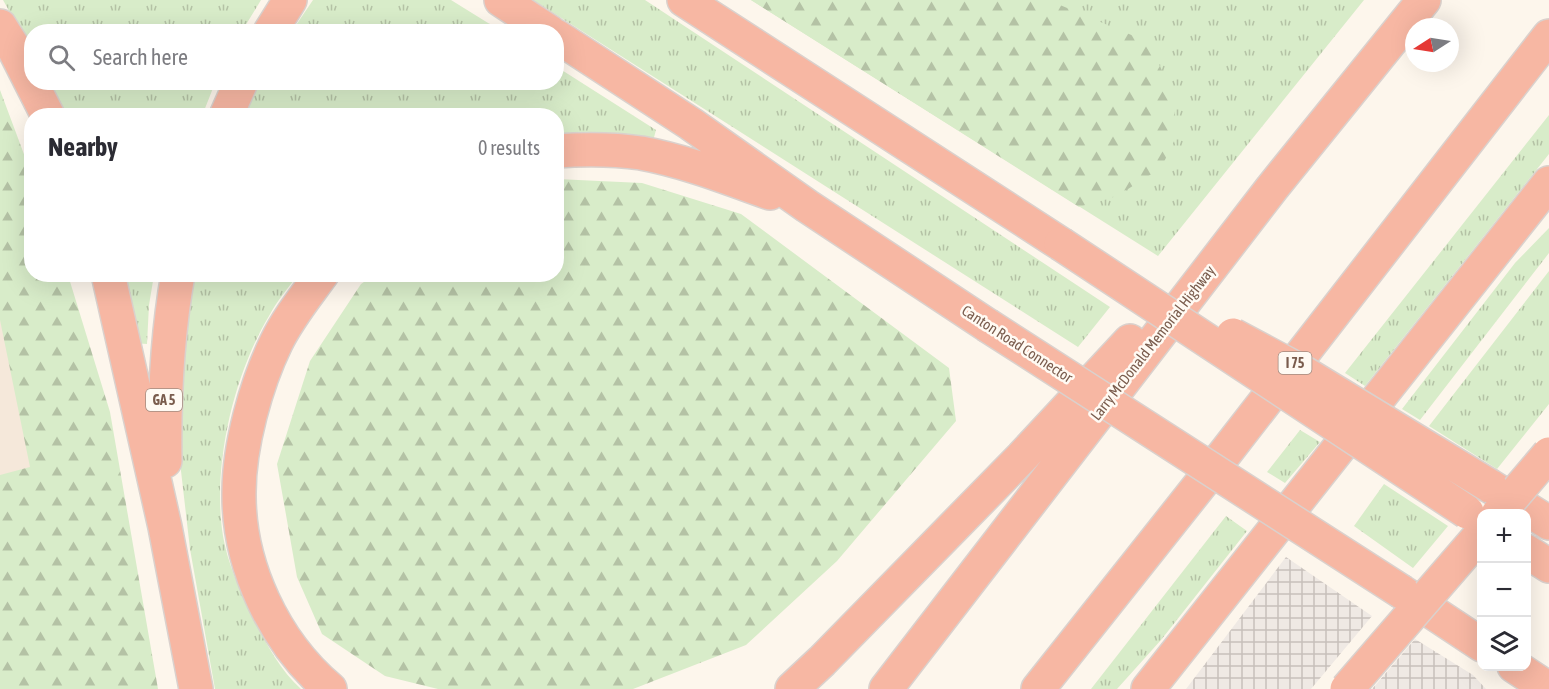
<!DOCTYPE html>
<html lang="en">
<head>
<meta charset="utf-8">
<style>
	:root { --surface:#fff; --page:#f2f2f3; --text:#2b2b33; --muted:#7c7c81; --line:#e1e1e2 }
	body { margin:0; font-family:"Asap Condensed",sans-serif; background:var(--page); color:var(--text) }
	.controls { position:absolute; right:18px; bottom:18px; display:grid; overflow:hidden; border-radius:12px; box-shadow:0 6px 24px #0002 }
	.controls button { width:54px; height:54px; display:grid; place-items:center; padding:0; border:0; border-bottom:2px solid var(--line); background:var(--surface); color:var(--text); font:30px sans-serif }
	.compass { position:absolute; left:1405px; top:18px; width:54px; height:54px; border-radius:50%; background:var(--surface); box-shadow:0 6px 24px #0002; rotate:258deg }
	.list { margin:0; padding:0; list-style:none }
	h2 { display:flex; justify-content:space-between; align-items:center; height:78px; margin:0; padding:0 24px; font-size:26px }
	h2 small { font-size:20px; font-weight:400; color:var(--muted) }
	.icon { flex:none; width:33px; height:33px; fill:none; stroke:currentColor; stroke-width:2; stroke-linecap:round; stroke-linejoin:round }
	.map { position:relative; flex:none; width:1549px; height:689px; overflow:hidden }
	.search { position:absolute; background:var(--surface); box-shadow:0 6px 24px #0002; left:24px; top:24px; width:540px; height:66px; display:flex; align-items:center; gap:15px; box-sizing:border-box; padding:0 21px; border-radius:24px; color:var(--muted); font-size:22px }
	.panel { position:absolute; background:var(--surface); box-shadow:0 6px 24px #0002; left:24px; top:108px; width:540px; height:174px; border-radius:24px }
	.map>svg:first-child { display:block }
	.residential { fill:#f5e8da }
	.industrial { fill:url(#industrial-grid) }
	.grass { fill:url(#grass-tufts) }
	.forest { fill:url(#forest-firs) }
	.lines { fill:none; stroke-linecap:round; stroke-linejoin:round }
	.highway-casing { stroke:#dad1cd; stroke-width:36 }
	.highway { stroke:#f7b7a3; stroke-width:33 }
	.highway-bridge-casing { stroke:#dad1cd; stroke-width:36; stroke-linecap:butt }
	.highway-bridge { stroke:#f7b7a3; stroke-width:33 }
	.labels { text-anchor:middle; stroke-width:5; stroke-linejoin:round; paint-order:stroke }
	.shield { fill:#fffaf3; stroke:#a28b7f; stroke-width:1.5 }
	.shield-label { font-size:14px; font-weight:bold; fill:#7a5c4d }
	.street-label { font-size:15px; fill:#7a5c4d; stroke:#fffaf3 }
</style>
</head>
<body>
<div class="map">
<svg width="1549" height="689" viewBox="0 0 1549 689">
	<defs>
		<pattern id="industrial-grid" width="8" height="8" patternUnits="userSpaceOnUse" patternTransform="scale(1.5)"><rect width="8" height="8" fill="#efe9e4"/><path d="M0 4h8M4 0v8" fill="none" stroke="#c7c0bb"/></pattern>
		<pattern id="grass-tufts" width="24" height="20" patternUnits="userSpaceOnUse" patternTransform="scale(1.5)"><rect width="24" height="20" fill="#d8ecc9"/><path d="M3 7l-1-3M5 7V3M7 7l1-3M15 17l-1-3M17 17v-4M19 17l1-3" fill="none" stroke="#b4c2a5"/></pattern>
		<pattern id="forest-firs" width="22" height="20" patternUnits="userSpaceOnUse" patternTransform="scale(1.5)"><rect width="22" height="20" fill="#d8ecc9"/><path d="M5 1l3.5 6h-7zM16 11l3.5 6h-7z" fill="#b4c2a5"/></pattern>
	</defs>
	<rect width="100%" height="100%" fill="#fdf6ec"/>
	<!-- residential -->
	<path class="residential" d="M0,162L32,220V274L74,415L0,514Z"/>
	<!-- industrial -->
	<path class="industrial" d="M1286,557L1372,616L1311,689H1186Z
		M1415,639L1473,675L1486,689H1372Z"/>
	<!-- grass -->
	<path class="grass" d="M3,0H261L242,31L32,32L31,50Z
		M313,0H451L501,31H292Z
		M533,0H645L1110,307L1078,347Z
		M751,0H1364L1158,256Z
		M557,67L656,130L653,141L607,134H557L556,116H241L258,83L556,82Z
		M48,83H215L202,116L63,115Z
		M1549,115V154L1365,386L1345,373Z
		M1549,228V253L1420,420L1402,409L1515,263Z
		M1549,271V404L1497,469L1429,426Z
		M120,275H154L149,305L147,344L133,343Z
		M192,275H298C288,288 277,301 269,316C233,376 212,467 223,536C227,561 240,591 251,613C264,640 279,669 301,689H215L190,549L178,445L180,353Z
		M1300,430L1320,442L1285,483L1267,472Z
		M1384,484L1448,526L1413,568L1354,526Z
		M1226,516L1247,531L1161,640L1117,689H1091Z"/>
	<!-- forest -->
	<path class="forest" d="M751,0H1039L1060,5L1148,42L1172,91L1177,135L1161,168L1117,196L1079,207Z
		M0,90L31,173L32,274L68,275L110,412L158,689H0V475L30,467L0,320Z
		M557,179L642,183L741,214L949,368L956,421L837,561L746,645L633,689H438L385,676L322,634L297,577L277,464L310,361L361,284L374,275L556,274Z"/>
	<g class="lines">
		<defs>
			<path id="highway" d="M501,0L550,32
				M684,0L1061,244
				M0,26L12,45L48,116
				M270,32L290,0
				M556,36L691,124L807,206L987,325
				M226,116L241,82
				M556,151C584,149 613,149 641,153C685,161 728,178 770,193
				M108,274L165,527L196,689
				M322,274C306,296 288,318 276,343C256,384 239,446 239,492C238,565 274,642 330,689
				M165,461C164,398 167,336 178,274
				M1490,486L1549,523
				M1526,551L1549,566
				M1402,592L1482,645
				M1514,666L1549,689
				M792,689L822,661L1022,457L1130,341
				M886,689L1272,188L1424,0
				M1038,689L1219,461L1549,36
				M1148,689L1549,183"/>
		</defs>
		<!-- highway casing -->
		<use href="#highway" class="highway-casing"/>
		<!-- highway -->
		<use href="#highway" class="highway"/>
		<defs>
			<path id="highway-bridge" d="M1061,244L1467,512
				M987,325L1402,592
				M1233,335L1304,373L1490,486
				M1498,514L1549,454
				M1347,689L1482,533"/>
		</defs>
		<!-- highway-bridge casing -->
		<use href="#highway-bridge" class="highway-bridge-casing"/>
		<!-- highway-bridge -->
		<use href="#highway-bridge" class="highway-bridge"/>
	</g>
	<g class="labels">
		<!-- shield labels -->
		<g class="shield">
			<rect x="1278.5" y="352" width="33" height="22" rx="4.5"/>
			<rect x="146" y="389" width="36" height="22" rx="4.5"/>
		</g>
		<g class="shield-label">
			<text x="1295" y="368">I 75</text>
			<text x="164" y="405">GA 5</text>
		</g>
		<!-- street labels -->
		<g class="street-label">
			<text transform="translate(1153 343) rotate(-52)" y="5">Larry McDonald Memorial Highway</text>
			<text transform="translate(1017 344) rotate(33)" y="5">Canton Road Connector</text>
		</g>
	</g>
</svg>
<div class="controls">
<button>+</button>
<button>−</button>
<button><svg class="icon" aria-label="layers" viewBox="0 0 24 24"><path d="M12 4l9 5-9 5-9-5zM3 14l9 5 9-5"/></svg></button>
</div>
<svg class="compass" viewBox="-18 -18 36 36"><path d="M0-13l5 13h-10z" fill="#e53935"/><path d="M0 13l5-13h-10z" fill="#7c7c81"/></svg>
<div class="search"><svg class="icon" aria-label="search" viewBox="0 0 24 24"><circle cx="10" cy="10" r="6"/><path d="M15 15l6 6"/></svg>Search here</div>
<section class="panel">
<h2>Nearby<small>0 results</small></h2>
<ul class="list">
</ul>
</section>
</div>
</body>
</html>
